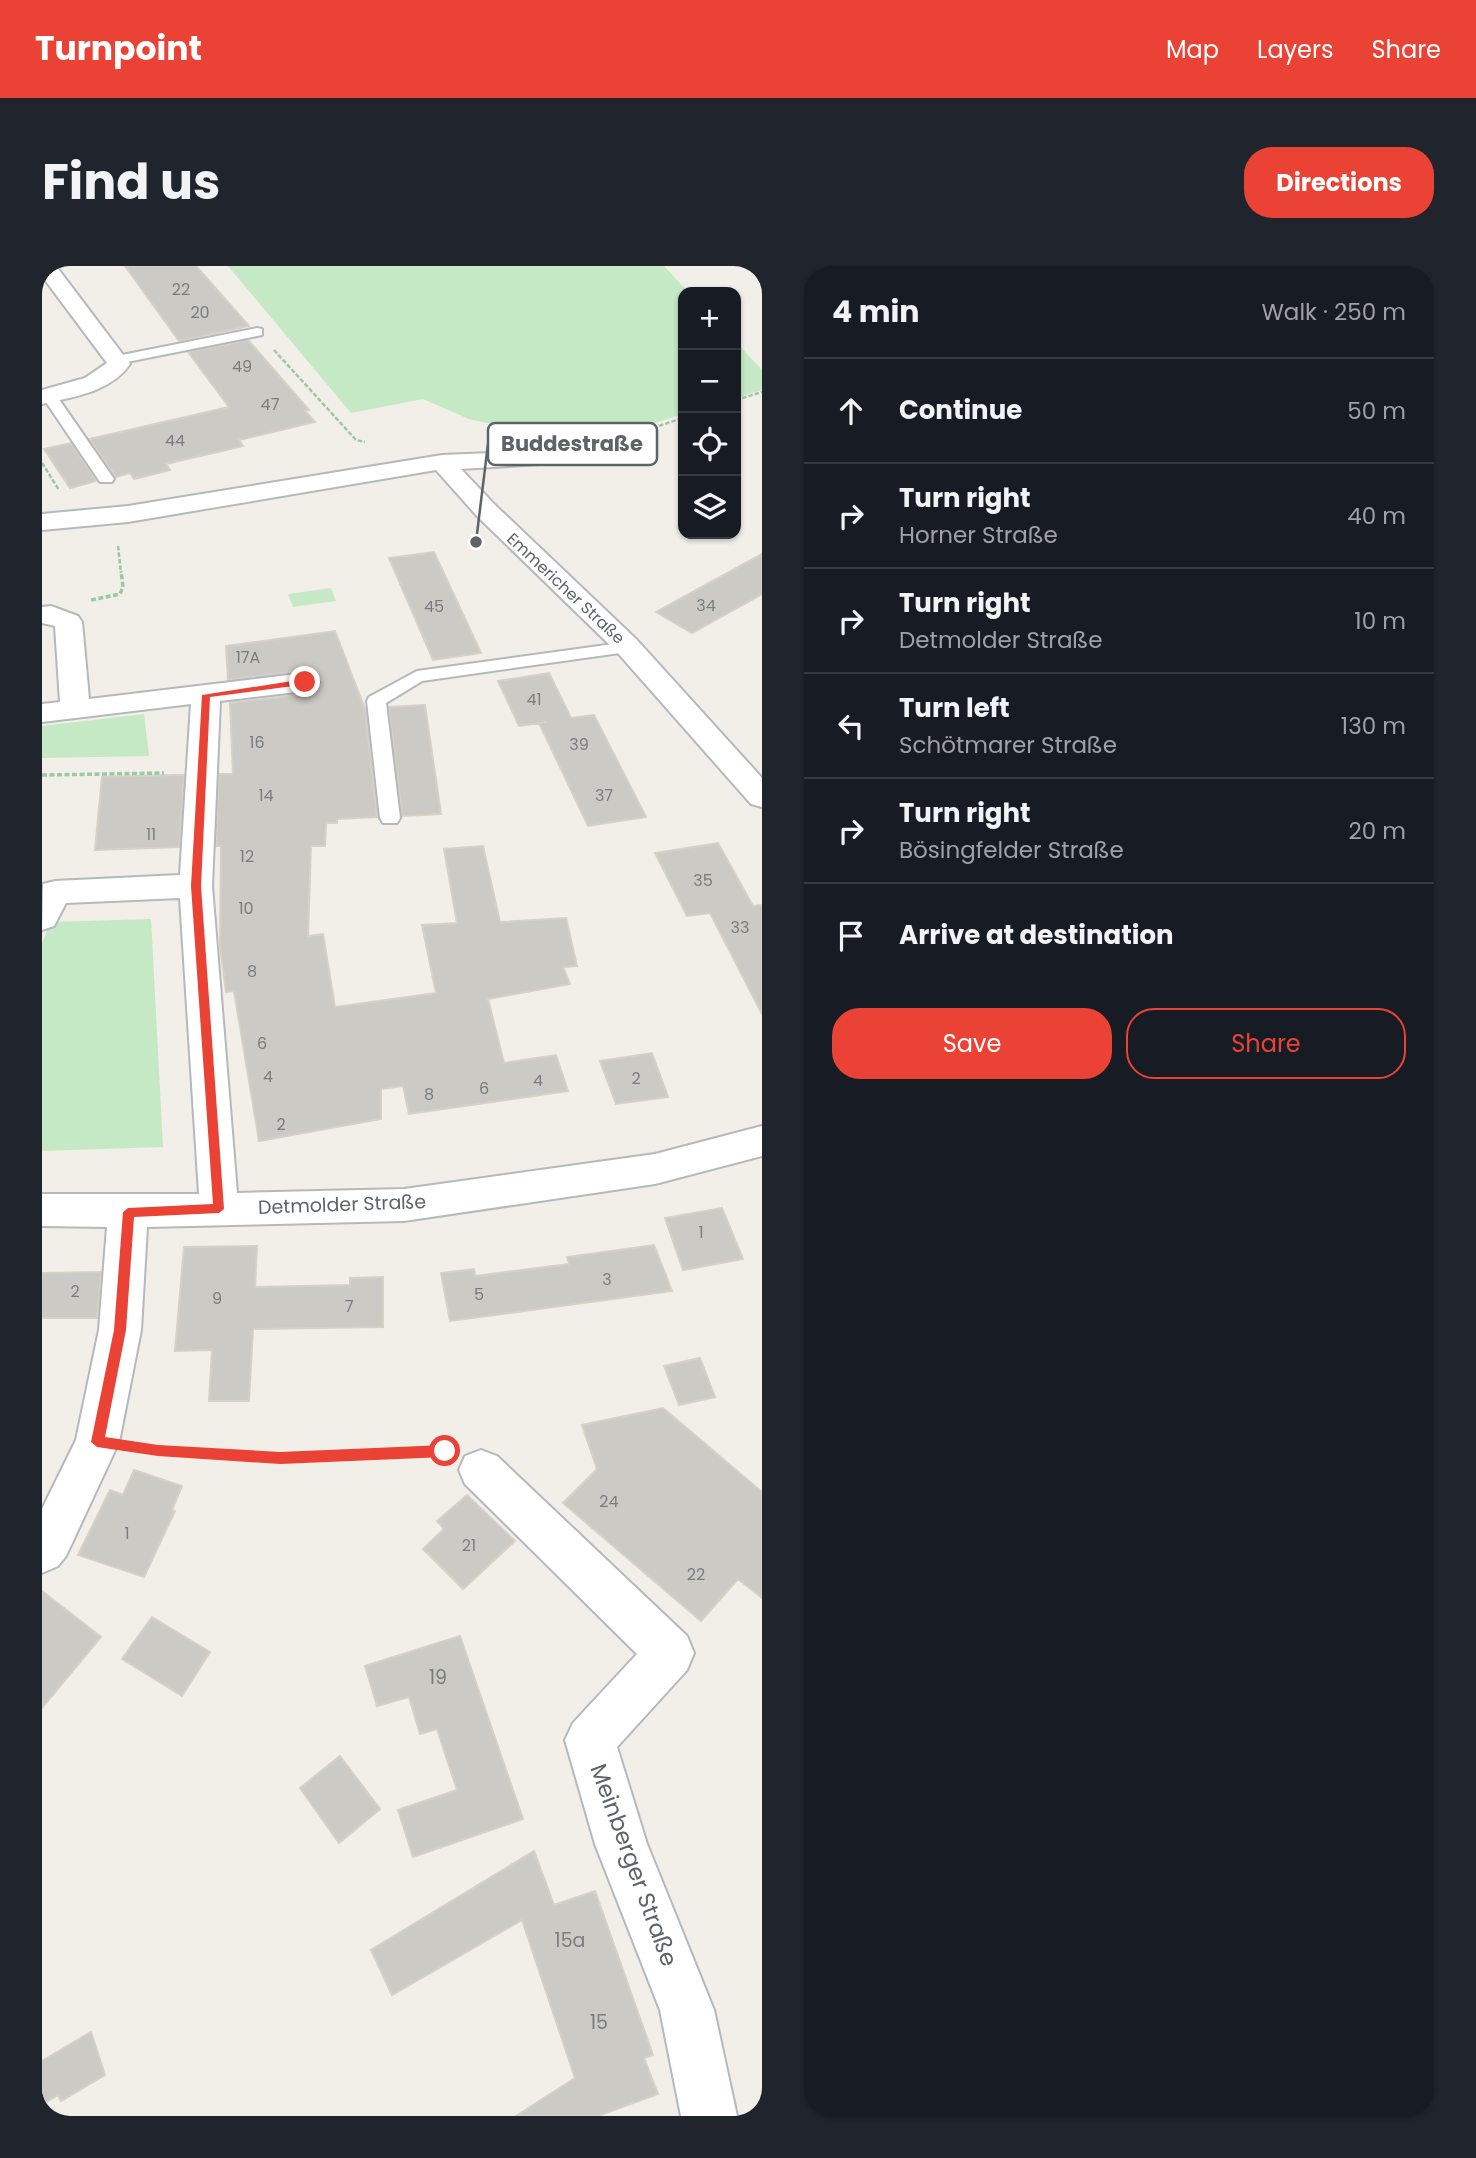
<!DOCTYPE html>
<html lang="en">
<head>
<meta charset="utf-8">
<style>
	:root { --surface:#171b24; --page:#20242c; --text:#f1f3f6; --muted:#9ea1a6; --line:#363941; --accent:#ea4335 }
	body { margin:0; font-family:Poppins,sans-serif; background:var(--page); color:var(--text) }
	.controls { position:absolute; right:21px; top:21px; display:grid; overflow:hidden; border-radius:14px; box-shadow:0 2px 5px #0004 }
	.controls button { width:63px; height:63px; display:grid; place-items:center; padding:0; border:0; border-bottom:2px solid var(--line); background:var(--surface); color:var(--text); font:35px sans-serif }
	.stop { position:absolute; width:21px; height:21px; margin:-16px; border:5px solid #ea4335; border-radius:50%; background:#fff }
	.stop.end { background:#ea4335; border-color:#fff; box-shadow:0 2px 7px #0008 }
	.list { margin:0; padding:0; list-style:none }
	h2 { display:flex; justify-content:space-between; align-items:center; height:91px; margin:0; padding:0 28px; font-size:30px }
	h2 small { font-size:23px; font-weight:400; color:var(--muted) }
	.list li { display:grid; grid-template-columns:46px 1fr auto; gap:21px; align-items:center; box-sizing:border-box; height:105px; padding:0 28px; border-top:2px solid var(--line) }
	.list b { display:block; font-size:26px; white-space:nowrap }
	.list p { margin:0; font-size:23px; white-space:nowrap; color:var(--muted) }
	.list em { font-size:23px; font-style:normal; color:var(--muted) }
	.actions { display:flex; gap:14px; padding:21px 28px }
	.actions a { flex:1; padding:16px 0; border:2px solid var(--accent); border-radius:28px; text-align:center; font-size:24px; color:var(--accent) }
	.actions .main { background:var(--accent); color:#fff }
	.icon { flex:none; width:38px; height:38px; fill:none; stroke:currentColor; stroke-width:2; stroke-linecap:round; stroke-linejoin:round }
	.map { position:relative; flex:none; width:720px; height:1850px; overflow:hidden; border-radius:28px }
	header { display:flex; align-items:center; gap:42px; box-sizing:border-box; height:98px; padding:0 35px; background:var(--accent); color:#fff }
	header strong { font-size:33px }
	nav { display:flex; gap:38px; margin-inline-start:auto; font-size:24px }
	.intro { display:flex; align-items:center; justify-content:space-between; box-sizing:border-box; height:168px; padding:0 42px }
	h1 { margin:0; font-size:49px }
	.button { padding:18px 32px; border-radius:28px; background:var(--accent); color:#fff; font-size:24px; font-weight:700 }
	main { display:flex; gap:42px; padding:0 42px }
	aside { flex:1; background:var(--surface); border-radius:28px; box-shadow:0 2px 5px #0004 }
	.map>svg:first-child { display:block }
	.green { fill:#c5e8c5 }
	.building { fill:#cccac5; stroke:#d6d1c6; stroke-width:2 }
	.lines { fill:none; stroke-linecap:round; stroke-linejoin:round }
	.lane-casing { stroke:#b5b8bc; stroke-width:4 }
	.street-casing { stroke:#b5b8bc; stroke-width:4 }
	.path-far2 { stroke:#9cc7a9; stroke-width:2.5; stroke-dasharray:4.5 2; stroke-linecap:butt }
	.path-far1 { stroke:#9cc7a9; stroke-width:3.5; stroke-dasharray:5 2.5; stroke-linecap:butt }
	.path { stroke:#9cc7a9; stroke-width:4.5; stroke-dasharray:7 3.5; stroke-linecap:butt }
	.lane { fill:#fff; fill-rule:evenodd }
	.street { fill:#fff; fill-rule:evenodd }
	.route { fill:#ea4335 }
	.labels { text-anchor:middle; stroke-width:5; stroke-linejoin:round; paint-order:stroke }
	.number-label { font-size:16px; fill:#7a7d7f }
	.far-street-label { font-size:16px; fill:#5f6368; stroke:#fff }
	.street-label { font-size:19px; fill:#5f6368; stroke:#fff }
	.near-number-label { font-size:19px; fill:#7a7d7f }
	.near-street-label { font-size:23px; fill:#5f6368; stroke:#fff }
	.leader { fill:none; stroke:#5f6368; stroke-width:2.5 }
	.callout-dot { fill:#5f6368; stroke:#fff; stroke-width:2.5 }
	.callout { fill:#fff; stroke:#5f6368; stroke-width:2.5 }
	.callout-label { font-size:21px; text-anchor:middle; font-weight:bold; fill:#5f6368 }
</style>
</head>
<body>
<header>
<strong>Turnpoint</strong>
<nav><a>Map</a><a>Layers</a><a>Share</a></nav>
</header>
<div class="intro"><h1>Find us</h1><a class="button">Directions</a></div>
<main>
<div class="map">
<svg width="720" height="1850" viewBox="0 0 720 1850">
	<rect width="100%" height="100%" fill="#f1efe8"/>
	<!-- green -->
	<path class="green" d="M186,0H622L646,26H641V148L520,186L481,165L427,153L381,133L309,147Z
		M694,76L720,104V124L694,132Z
		M289,322L294,335L251,341L246,328Z
		M102,448L107,490L0,492V460Z
		M109,653L121,881L0,885V677L9,656Z"/>
	<!-- building -->
	<path class="building" d="M83,0H154L207,60L137,75Z
		M206,74L267,144L263,145L273,156L197,174L201,180L124,198L128,204L92,213L88,207L74,211L48,173L187,141L146,86Z
		M29,177L54,214V215L28,222L2,183Z
		M392,286L439,387L391,394L347,292Z
		M720,288V328L650,367L614,346Z
		M293,365L323,443L335,551L295,553V557H284L283,580H269L266,670L281,668L293,741L394,727L380,659L415,657L402,583L441,580L458,656L524,652L535,700L521,701L528,718L446,733L462,797L514,789L526,825L367,848L361,820L339,823V853L217,875L192,725L184,726L178,680L179,580H174L177,508H191L188,437L264,428L275,423L279,415L274,407L263,404L186,414L184,380Z
		M507,407L529,452L552,449L604,551L546,560L497,457L504,456L477,460L456,415Z
		M383,439L399,548L360,550L347,441Z
		M133,509H142L137,581L53,584L60,511Z
		M676,577L711,640L720,639V748L668,647L645,650L613,587Z
		M610,787L626,831L574,838L558,795Z
		M680,942L701,993L641,1004L623,952Z
		M612,979L630,1025L408,1055L399,1007L432,1003L433,1010L527,998L525,991Z
		M215,980L213,1021L308,1019V1012L341,1011V1061L211,1063L207,1135H167L170,1084L133,1085L142,981Z
		M59,1006L55,1052H0V1007Z
		M658,1092L673,1131L637,1139L622,1100Z
		M621,1142L720,1226V1332L696,1313L659,1355L521,1237L555,1203L540,1159Z
		M92,1204L140,1220L130,1244L133,1245L102,1311L36,1289L68,1224L81,1229Z
		M425,1229L473,1275L421,1323L381,1283L402,1263L395,1255Z
		M0,1325L59,1371L0,1442Z
		M110,1351L168,1386L140,1430L80,1393Z
		M418,1370L481,1553L371,1591L356,1544L415,1524L395,1463L378,1468L367,1431L335,1440L323,1400Z
		M298,1490L338,1543L297,1577L258,1522Z
		M492,1585L512,1639L553,1625L611,1789L602,1792L616,1828L556,1850H474L533,1812L480,1654L350,1729L329,1684Z
		M49,1766L63,1809L19,1835L16,1829L0,1839V1795Z"/>
	<g class="lines">
		<defs>
			<path id="lane" d="M215,62L220,63V69L75,98L68,94L75,90Z
				M7,125L12,126L72,213L70,216H58L56,213L0,130Z
				M586,376L592,377L595,381L592,385L380,415L344,437L358,552L355,557H341L338,552L325,435L327,431L375,405Z"/>
			<path id="street" d="M0,0H14L88,98C69,126 31,131 0,138V124L43,112L65,97L0,10Z
				M520,184L529,186L532,191L529,196L419,203L453,239L595,374L720,512V541L709,538L575,386L435,250L394,204L86,256L0,264V248L86,240L400,189Z
				M9,340L36,350L40,356L47,433L263,407L273,410L277,416L273,422L263,425L178,435L170,620L195,927L362,923L613,888L720,860V890L613,918L362,955L105,961L99,1064L77,1176L24,1290L16,1300L0,1307V1243L34,1174L57,1064L65,961L0,960V928H157L138,632L24,637L12,660L0,664L1,618L13,615L138,609L149,438L0,456V438L18,436L13,360L0,357V341Z
				M439,1184L455,1190L645,1370L652,1387L645,1404L575,1481L605,1578L672,1744L695,1850H639L618,1744L553,1578L523,1474L531,1457L595,1388L423,1218L417,1204L423,1190Z"/>
		</defs>
		<!-- lane casing -->
		<use href="#lane" class="lane-casing"/>
		<!-- street casing -->
		<use href="#street" class="street-casing"/>
		<!-- path-far2 -->
		<path class="path-far2" d="M232,84L314,174L323,176
			M694,134L720,126
			M549,182L641,152
			M0,197L17,224
			M76,280L79,307"/>
		<!-- path-far1 -->
		<path class="path-far1" d="M49,334L78,328L81,321L79,305
			M0,509L122,507"/>
		<!-- path -->
		<path class="path" d="M98,1182L238,1192L400,1185"/>
		<!-- lane -->
		<use href="#lane" class="lane"/>
		<!-- street -->
		<use href="#street" class="street"/>
	</g>
	<!-- route -->
	<path class="route" d="M263,413L266,418L168,431L159,620L182,943L177,947L92,951L84,1064L63,1171L116,1179L238,1186L403,1179L409,1185L403,1191L238,1198L116,1190L55,1181L49,1176L72,1064L81,946L86,942L171,938L149,620L160,429Z"/>
	<g class="labels">
		<!-- number labels -->
		<g class="number-label">
			<text x="139" y="29">22</text>
			<text x="158" y="52">20</text>
			<text x="200" y="106">49</text>
			<text x="228" y="144">47</text>
			<text x="133" y="180">44</text>
			<text x="664" y="345">34</text>
			<text x="392" y="346">45</text>
			<text x="206" y="397">17A</text>
			<text x="492" y="439">41</text>
			<text x="215" y="482">16</text>
			<text x="537" y="484">39</text>
			<text x="224" y="535">14</text>
			<text x="562" y="535">37</text>
			<text x="109" y="574">11</text>
			<text x="205" y="596">12</text>
			<text x="661" y="620">35</text>
			<text x="204" y="648">10</text>
			<text x="698" y="667">33</text>
			<text x="210" y="711">8</text>
			<text x="220" y="783">6</text>
			<text x="226" y="816">4</text>
			<text x="594" y="818">2</text>
			<text x="496" y="820">4</text>
			<text x="442" y="828">6</text>
			<text x="387" y="834">8</text>
			<text x="239" y="864">2</text>
			<text x="659" y="972">1</text>
			<text x="565" y="1019">3</text>
			<text x="33" y="1031">2</text>
			<text x="437" y="1034">5</text>
			<text x="175" y="1038">9</text>
			<text x="307" y="1046">7</text>
			<text x="567" y="1241">24</text>
			<text x="85" y="1273">1</text>
			<text x="427" y="1285">21</text>
			<text x="654" y="1314">22</text>
		</g>
		<!-- far-street labels -->
		<g class="far-street-label">
			<text transform="translate(524 322) rotate(43)" y="6">Emmericher Straße</text>
		</g>
		<!-- street labels -->
		<g class="street-label">
			<text transform="translate(300 938) rotate(-2)" y="7">Detmolder Straße</text>
		</g>
		<!-- near-number labels -->
		<g class="near-number-label">
			<text x="396" y="1418">19</text>
			<text x="528" y="1681">15a</text>
			<text x="557" y="1763">15</text>
		</g>
		<!-- near-street labels -->
		<g class="near-street-label">
			<text transform="translate(592 1599) rotate(70)" y="8">Meinberger Straße</text>
		</g>
	</g>
	<!-- callouts -->
	<path class="leader" d="M434 276L446 178"/>
	<circle class="callout-dot" cx="434" cy="276" r="7"/>
	<rect class="callout" x="446" y="157" width="169" height="42" rx="7"/>
	<g class="callout-label">
		<text x="530" y="185">Buddestraße</text>
	</g>
</svg>
<div class="controls">
<button>+</button>
<button>−</button>
<button><svg class="icon" aria-label="locate" viewBox="0 0 24 24"><circle cx="12" cy="12" r="6"/><path d="M12 2v4M12 18v4M2 12h4M18 12h4"/></svg></button>
<button><svg class="icon" aria-label="layers" viewBox="0 0 24 24"><path d="M12 4l9 5-9 5-9-5zM3 14l9 5 9-5"/></svg></button>
</div>
<div class="stop" style="left:403px;top:1185px"></div>
<div class="stop end" style="left:263px;top:416px"></div>
</div>
<aside>
<h2>4 min<small>Walk · 250 m</small></h2>
<ul class="list">
<li><svg class="icon" aria-label="ahead" viewBox="0 0 24 24"><path d="M12 20V5M6 11l6-6 6 6"/></svg><div><b>Continue</b></div><em>50 m</em></li>
<li><svg class="icon" aria-label="right" viewBox="0 0 24 24"><path d="M7 20v-9h11M14 6l5 5-5 5"/></svg><div><b>Turn right</b><p>Horner Straße</p></div><em>40 m</em></li>
<li><svg class="icon" aria-label="right" viewBox="0 0 24 24"><path d="M7 20v-9h11M14 6l5 5-5 5"/></svg><div><b>Turn right</b><p>Detmolder Straße</p></div><em>10 m</em></li>
<li><svg class="icon" aria-label="left" viewBox="0 0 24 24"><path d="M17 20v-9H6M10 6l-5 5 5 5"/></svg><div><b>Turn left</b><p>Schötmarer Straße</p></div><em>130 m</em></li>
<li><svg class="icon" aria-label="right" viewBox="0 0 24 24"><path d="M7 20v-9h11M14 6l5 5-5 5"/></svg><div><b>Turn right</b><p>Bösingfelder Straße</p></div><em>20 m</em></li>
<li><svg class="icon" aria-label="arrive" viewBox="0 0 24 24"><path d="M6 21V4h12l-3 4 3 4H6"/></svg><div><b>Arrive at destination</b></div></li>
</ul>
<div class="actions"><a class="main">Save</a><a>Share</a></div>
</aside>
</main>
</body>
</html>
